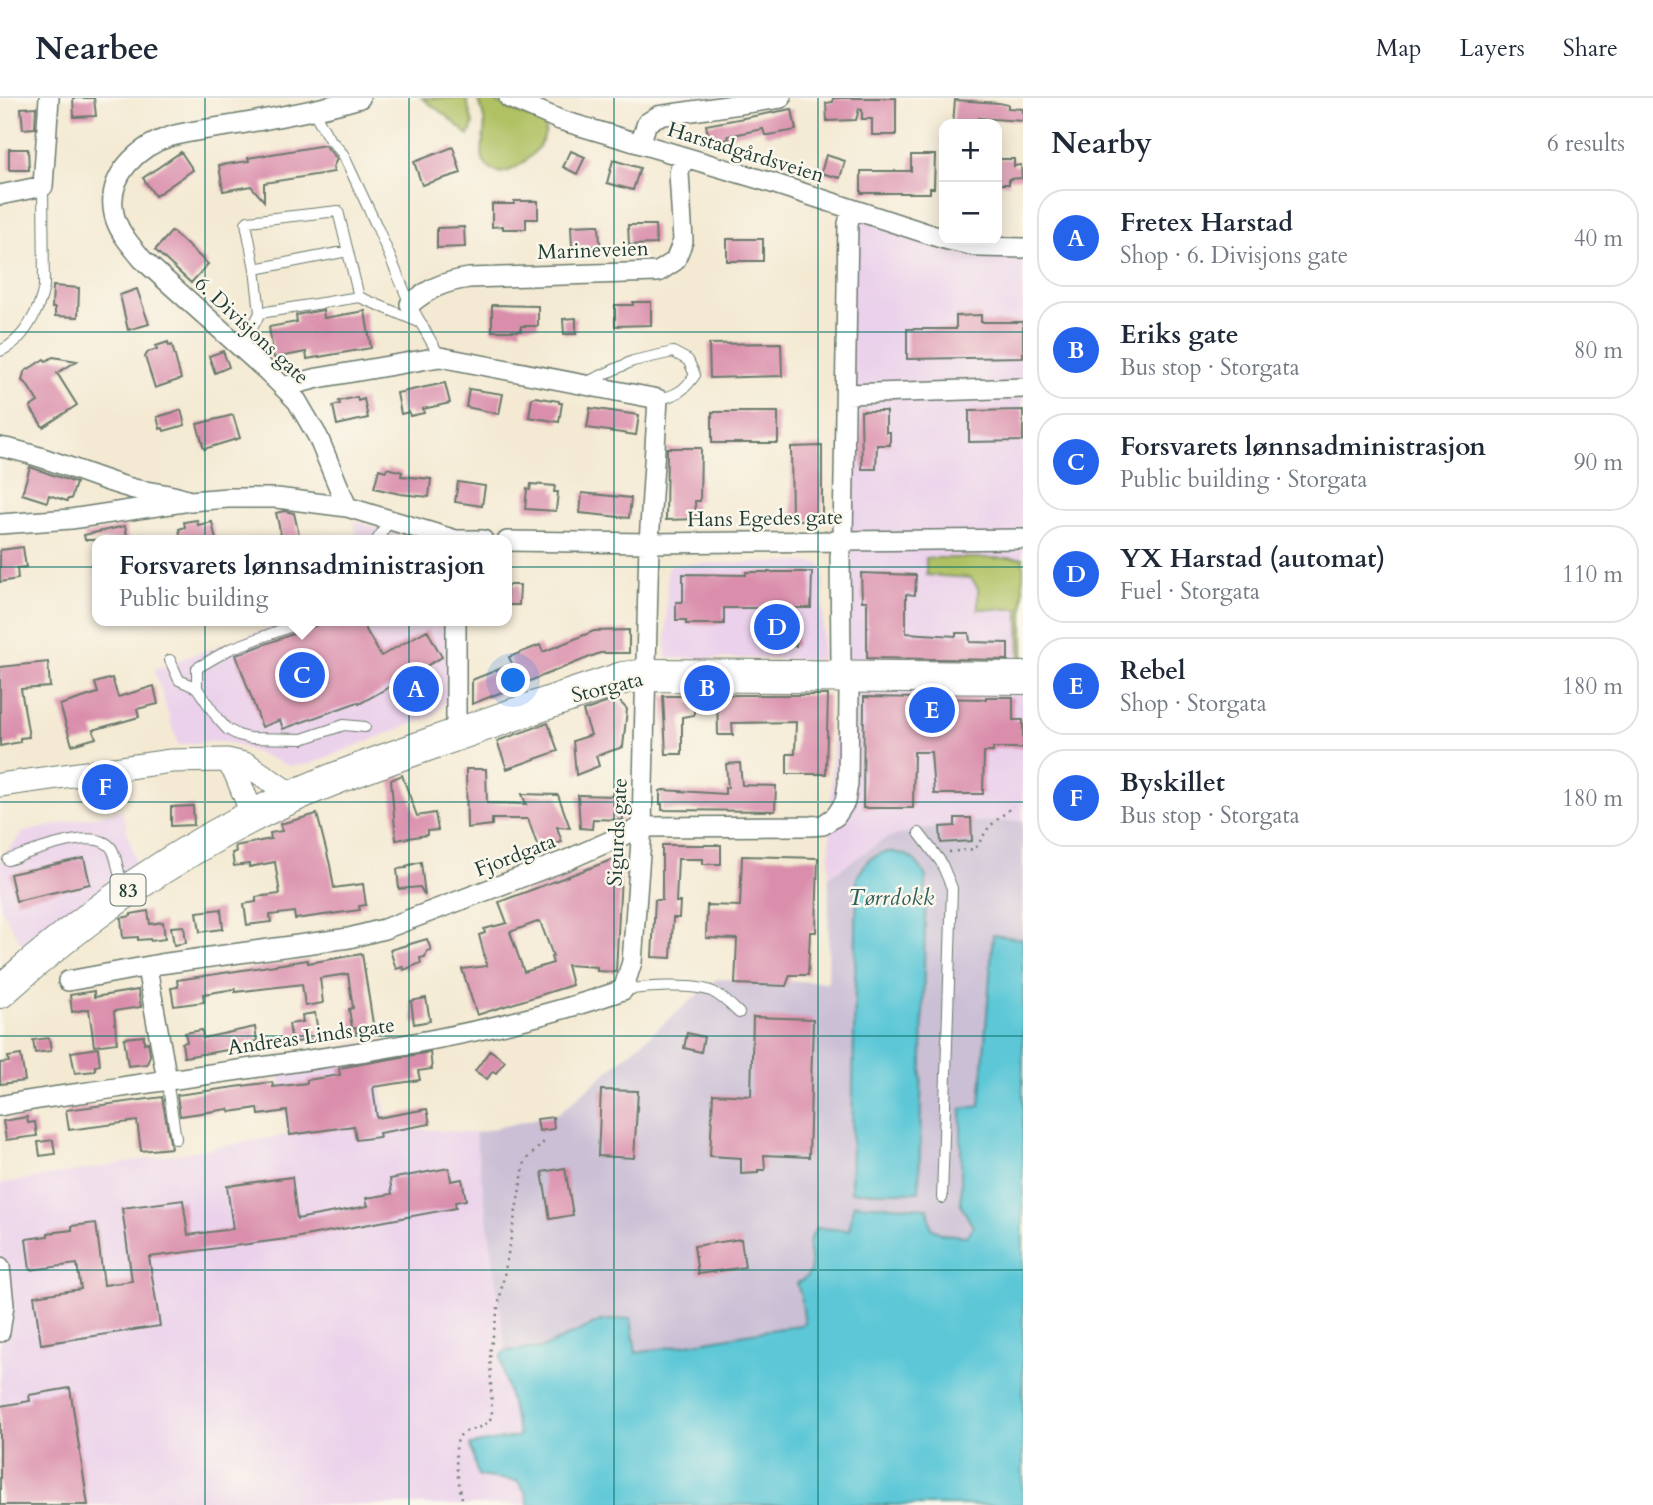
<!DOCTYPE html>
<html lang="en">
<head>
<meta charset="utf-8">
<style>
	:root { --surface:#fff; --page:#f6f6f7; --text:#1f2937; --muted:#747a83; --line:#e0e1e3; --accent:#2563eb }
	body { margin:0; font-family:Cardo,serif; background:var(--page); color:var(--text) }
	.controls { position:absolute; right:21px; top:21px; display:grid; overflow:hidden; border-radius:14px; box-shadow:0 4px 18px #0003 }
	.controls button { width:63px; height:63px; display:grid; place-items:center; padding:0; border:0; border-bottom:2px solid var(--line); background:var(--surface); color:var(--text); font:35px sans-serif }
	.you { position:absolute; left:514px; top:583px; width:24px; height:24px; margin:-18px; border:5px solid #fff; border-radius:50%; background:#1a73e8; box-shadow:0 0 0 10px #1a73e833 }
	.badge { display:grid; place-items:center; width:46px; height:46px; border-radius:50%; background:var(--accent); color:#fff; font-size:23px; font-weight:700 }
	.pin { position:absolute; translate:-50% -50%; border:4px solid #fff; box-shadow:0 2px 7px #0006 }
	.popup { position:absolute; left:92px; top:437px; width:420px; height:91px; box-sizing:border-box; display:grid; place-content:center; border-radius:14px; background:var(--surface); filter:drop-shadow(0 2px 5px #0005); font-size:23px; white-space:nowrap; color:var(--muted) }
	.popup b { font-size:26px; color:var(--text) }
	.popup::after { content:''; position:absolute; left:50%; top:100%; margin-left:-14px; border:14px solid transparent; border-top-color:var(--surface) }
	.list { margin:0; padding:0; list-style:none }
	h2 { display:flex; justify-content:space-between; align-items:center; height:91px; margin:0; padding:0 28px; font-size:30px }
	h2 small { font-size:23px; font-weight:400; color:var(--muted) }
	.list li { display:grid; grid-template-columns:46px 1fr auto; gap:21px; align-items:center; box-sizing:border-box; height:98px; margin:0 14px 14px; padding:0 14px; border:2px solid var(--line); border-radius:28px }
	.list b { display:block; font-size:26px; white-space:nowrap }
	.list p { margin:0; font-size:23px; white-space:nowrap; color:var(--muted) }
	.list em { font-size:23px; font-style:normal; color:var(--muted) }
	.map { position:relative; flex:none; width:1023px; height:1407px; overflow:hidden }
	header { display:flex; align-items:center; gap:42px; box-sizing:border-box; height:98px; padding:0 35px; background:var(--surface); border-bottom:2px solid var(--line) }
	header strong { font-size:33px }
	nav { display:flex; gap:38px; margin-inline-start:auto; font-size:24px }
	main { display:flex }
	aside { flex:1; background:var(--surface) }
	.map>svg:first-child { display:block }
	.built { fill:#ebd1eb }
	.industrial { fill:#cbbfd5 }
	.green { fill:#b0c164; stroke:#687f4c; stroke-width:2 }
	.water { fill:#5dc7d7; stroke:#3e8286; stroke-width:2 }
	.building { fill:#da8eac; fill-rule:evenodd }
	.lines { fill:none; stroke-linecap:round; stroke-linejoin:round }
	.service-casing { stroke:#6a7a6c; stroke-width:12 }
	.minor-casing { stroke:#6a7a6c; stroke-width:22 }
	.tertiary-casing { stroke:#6a7a6c; stroke-width:25 }
	.trunk-casing { stroke:#6a7a6c; stroke-width:34 }
	.path { stroke:#6a7a6c; stroke-width:2.5; stroke-dasharray:2 5; stroke-linecap:butt }
	.service { stroke:#fff; stroke-width:10 }
	.minor { stroke:#fff; stroke-width:19 }
	.tertiary { stroke:#fff; stroke-width:23 }
	.trunk { stroke:#fff; stroke-width:32 }
	.grid { fill:none; stroke:#0f766e; stroke-width:2; stroke-opacity:0.55 }
	.labels { text-anchor:middle; stroke-width:5; stroke-linejoin:round; paint-order:stroke }
	.shield { fill:#fbf7ec; stroke:#61756b; stroke-width:2 }
	.shield-label { font-size:19px; font-weight:bold; fill:#1f3d34 }
	.street-label { font-size:21px; fill:#1f3d34; stroke:#fbf7ec }
	.water-label { font-size:23px; font-style:italic; fill:#2e605d; stroke:#fbf7ec }
</style>
</head>
<body>
<header>
<strong>Nearbee</strong>
<nav><a>Map</a><a>Layers</a><a>Share</a></nav>
</header>
<main>
<div class="map">
<svg width="1023" height="1407" viewBox="0 0 1023 1407">
	<rect width="100%" height="100%" fill="#fbf7ec"/>
	<filter id="ink" filterUnits="userSpaceOnUse"><feTurbulence type="fractalNoise" baseFrequency=".0143" numOctaves="2"/><feDisplacementMap in="SourceGraphic" scale="14" xChannelSelector="R" yChannelSelector="G"/><feConvolveMatrix kernelMatrix="1 2 1 2 8 2 1 2 1" color-interpolation-filters="sRGB"/></filter>
	<filter id="wash" filterUnits="userSpaceOnUse"><feTurbulence type="fractalNoise" baseFrequency=".00686" numOctaves="4" result="noise"/><feDisplacementMap in="SourceGraphic" scale="28" xChannelSelector="R" yChannelSelector="G"/><feGaussianBlur stdDeviation="1.57" result="paint"/><feColorMatrix in="noise" values="0 0 0 0 0 0 0 0 0 0 0 0 0 0 0 0 0 1.4 0 .05"/><feComposite in="paint" operator="in"/></filter>
	<g filter="url(#wash)">
		<rect width="100%" height="100%" fill="#f4ead3"/>
		<!-- built -->
		<path class="built" d="M847,111L1023,150V723L956,724L829,779Z
			M354,423L415,442H358Z
			M811,464L818,465L824,470L822,561L666,560L667,472L671,466Z
			M289,523H446L448,596L444,605L434,617L310,666L289,668L232,645L214,643L178,647L154,571Z
			M122,712L136,765L22,847L0,808V762L24,734Z
			M371,944L389,1029L475,1035L506,1253L501,1258L504,1278L519,1339L470,1348L517,1383L526,1395L528,1407H0V1086L288,1037L276,960Z"/>
		<!-- industrial -->
		<path class="industrial" d="M1023,723V841L993,838L980,1008L962,1010L961,1107L973,1129L967,1138L942,1136L931,1130L849,1132L816,1130L809,1145L812,1170L806,1181L797,1185L805,1226L636,1255L630,1220L601,1223L542,1250L506,1253L475,1035L559,1015L716,881L828,884L829,779L886,740L956,724Z"/>
		<!-- green -->
		<path class="green" d="M422,0H466L473,26L469,38L449,20Z
			M477,0H489L511,12L544,25C554,43 514,79 497,74C471,66 488,40 484,21C483,14 480,7 477,0Z
			M926,460H1023V562H1020L1019,511H978V490L971,480L926,477Z"/>
		<!-- water -->
		<path class="water" d="M884,754C904,753 917,759 926,779L919,1094H851L857,779L869,761Z
			M993,837L1023,841V1407H528L526,1395L517,1383L478,1378L470,1347L519,1338L504,1278L501,1258L506,1253L542,1250L601,1223L631,1220L636,1255L805,1226L801,1198L797,1185C820,1174 807,1164 809,1146C809,1141 814,1135 816,1130L849,1132L854,1106L928,1110L931,1130L942,1136L967,1138L973,1129L961,1107V1011L980,1008Z"/>
		<g id="blocks">
			<!-- building -->
			<path class="building" d="M73,0H94L96,18L74,19Z
				M833,0H896V37H872V21H862V12L859,11L856,22L827,23L826,5L833,4Z
				M955,2L999,5L1008,7V10L1023,11V23L978,20V26H953Z
				M36,9L35,30L23,31L21,10Z
				M792,11L796,32L769,37H765L763,31L728,38L729,41L710,45L706,27Z
				M325,47L337,61L333,69L334,74L264,85V103L251,88L223,93L219,67L249,63L248,60Z
				M453,49L461,75L422,87L414,64Z
				M9,51H28L29,72H9Z
				M571,53L585,59L577,76L563,69Z
				M181,54L193,72L155,98L143,80Z
				M826,57L845,63L840,80L821,75Z
				M911,57H935L934,90H930V95H861V73H911Z
				M998,61H1014V68L1021,67L1022,80L1009,81V86H997Z
				M613,62L640,70L633,92L607,85Z
				M514,103H538V121H526V131H503V128L492,129V106H514Z
				M595,127H599L600,148H572L571,128Z
				M628,127H655L656,146L629,147Z
				M464,129L465,149L437,150V130Z
				M172,133L208,166L191,185L155,152Z
				M727,141H763V163H727Z
				M53,188L79,190L78,219L55,218V210H52Z
				M137,191L149,226L128,232L120,197Z
				M633,204H651V227L615,228V207H633Z
				M492,207L538,208V228H521V233H492Z
				M323,212L324,220L365,213L371,250L307,261L306,254L274,260L269,229L297,224L296,217Z
				M981,217V224H1023V259L907,261V231H956V218Z
				M576,220V236H564L563,221Z
				M168,244L169,248L172,247L181,281L155,290L145,259L148,254L157,251L156,248Z
				M781,245L782,278L710,280L709,246Z
				M223,253L229,269L215,275L209,258Z
				M53,259L77,263L57,275L77,307L43,329L30,309L38,304L26,285L22,283L24,274L44,261L46,263Z
				M445,285L450,305L423,311L424,315L410,318L409,314L401,316L397,295Z
				M469,291L503,296L499,316L466,309Z
				M357,299L358,303L364,301L368,320L337,327L333,308L340,306L339,303Z
				M535,299L559,303V305H562L559,324L529,319L532,300Z
				M590,310L639,317L636,337L587,330Z
				M181,312L185,327L164,333L163,330L160,331L157,319Z
				M1023,312V343L969,344V313Z
				M861,313H886V334H890V347H877L876,371H862Z
				M712,314H778V345H712Z
				M233,317L240,340L204,351L197,326Z
				M822,348V422H795L792,420L791,349Z
				M667,350H701L700,403H695L696,421L666,422Z
				M30,369L76,385L71,401H68L67,403L49,397L47,404L22,396Z
				M387,370L402,374L401,378L431,381L429,399L400,396L374,390L379,371L386,373Z
				M458,384L485,388L482,408L455,404Z
				M531,386L555,388L554,394H558L556,413L525,411L527,391L530,392Z
				M582,395L631,400L629,420L580,415Z
				M284,413L294,415L299,437L282,441L276,415Z
				M197,422L198,427L212,424L216,442H181L179,431L185,429L184,424Z
				M125,428L128,442H85L84,437Z
				M23,449L26,469L17,470L18,481L0,484V452Z
				M746,474H812L811,510H796V548H761V510H724V526H686V522H676V504H683V476L746,477Z
				M861,475L916,477L915,497L906,496V535L956,538V535H969L970,544L1008,545V562L867,560V503H862Z
				M507,487H520L519,507H507Z
				M328,523H361L381,558L427,532L442,559L359,606L358,604L283,631L280,622L262,629L236,557Z
				M629,532V555H600L472,606V582L512,566L509,559L540,547L543,554L594,533Z
				M48,564L50,589L21,591L29,639L20,640V644L0,648V569Z
				M112,580L118,599L154,588L158,606L137,611L139,619L93,632L96,640L72,647L60,607L98,595L95,585Z
				M717,597H828L826,676H787V656H795L796,624L732,625L733,637H718Z
				M663,598H689V605H694V617L682,619V656H666Z
				M864,599L986,601V599H1013V622H1023V650H993V654H984L983,696H934L931,654H914L913,710H863Z
				M617,601L627,611L623,649L596,658L599,668L576,677L573,643L591,637L583,613Z
				M548,625L558,653L507,671L497,643Z
				M740,665L742,687L776,688L775,713L662,712V706H660V693L663,692L725,696V690H728L726,666Z
				M466,671H486L487,705L526,706L522,696L558,697L570,730L557,729L562,744L539,752L528,721H492V727L467,730Z
				M402,677L417,718L435,715L438,732L427,733V737L396,742L391,682Z
				M578,697L616,698L615,704H623V722L593,721L592,731L580,730Z
				M193,708L194,727L171,728V709Z
				M317,716L330,767L334,790L363,786L366,807L359,808L360,812L295,821L294,814L270,817L271,824L247,827L244,806L256,804V799L280,796L275,764L249,769V766L234,768L232,755L236,754L235,748L271,741L270,735L282,733L280,726Z
				M955,720H971L972,743L941,745L940,729L955,728Z
				M662,747H721V766H703V761H678L676,804H680L679,820H673L671,860L652,859L655,802H662Z
				M622,758L616,874L597,873V869L567,867L572,887L477,917L462,871L487,868L479,837L485,835L484,831L507,825L499,804ZM540,823L553,858L551,859L553,865L524,874L510,834Z
				M742,758L818,760L816,834H810L808,877H790L786,888L735,886L737,841L706,840L707,807L740,808Z
				M84,760L90,786L16,803L10,776Z
				M421,764L425,798L420,789L399,791L397,771L407,770L406,768Z
				M221,811L223,831L200,834L197,814Z
				M148,813L150,826L163,824L165,841L151,843L150,841L138,842V839L123,840L121,820L131,818V816Z
				M184,828L186,845L174,847L171,829Z
				M427,841L431,852L427,853L425,859L420,860L421,865L404,872L403,869L396,871L390,852Z
				M362,856L374,932L356,935V930H352L349,911L353,910L348,876L320,880L323,905L305,908L302,886L235,894V891L203,896L204,904L174,908L171,890L178,889L177,882L308,862V865Z
				M138,892L141,909L114,913L117,945L94,948L89,911L72,914L70,897L94,893V899Z
				M426,900L430,923L414,926L411,903Z
				M315,915L319,940L292,945L289,926L303,924L302,917Z
				M753,919L813,921L809,1059L764,1057L765,1072H758V1075L741,1076V1060L710,1058L713,996L751,998Z
				M255,929L257,943L253,944L254,950L240,952V950L184,959L182,945L187,944L185,935L202,932L203,940Z
				M687,935L704,939L701,954L684,950Z
				M144,938V945L148,944L150,957L147,966L128,968L124,940Z
				M49,940L51,953L35,955L33,942Z
				M98,950L100,967L95,968V973L75,975L71,954Z
				M490,952L505,963L496,975L493,973L487,981L475,973Z
				M430,954L432,971L418,973L420,982L373,989L377,1020L427,1011L430,1026L379,1035L380,1039L356,1042L354,1028L290,1037L287,1013L259,1017L258,1010L230,1014L228,1011L180,1018L177,997L272,984L273,989L307,985V982L340,977L339,970Z
				M21,957L25,983L0,986V965L9,964L8,959Z
				M601,992L638,993L634,1060L598,1058Z
				M162,999L171,1050L141,1053L137,1023L69,1032L66,1012Z
				M27,1019L28,1025L35,1024L37,1038L6,1042L3,1023Z
				M553,1019L554,1031L539,1033L537,1021Z
				M53,1042L55,1056L40,1058L38,1044Z
				M449,1070L451,1083L462,1081L466,1102L455,1104L456,1110L294,1140L149,1159L160,1228L41,1246L34,1198L81,1191L77,1166L30,1172L26,1141L48,1138V1135L72,1132V1128L96,1125L104,1187L132,1183L122,1110L183,1102L188,1137L233,1131L227,1088L292,1079L297,1121L368,1108L366,1100L392,1096L390,1081Z
				M565,1070L573,1117L550,1121L542,1074Z
				M741,1141L745,1169L698,1176L694,1148Z
				M70,1290L88,1407H0V1308L30,1303L29,1297Z"/>
		</g>
	</g>
	<g filter="url(#ink)">
		<use href="#blocks" fill-opacity="0" stroke="#6a7a6c" stroke-width="2"/>
		<g class="lines">
			<defs>
				<path id="service" d="M313,12L328,39L343,56L378,131L410,206L440,259
					M255,171L348,153
					M260,215L359,199L421,225
					M241,251L260,215L255,171L246,125L248,123L338,113L359,199
					M0,253C24,243 39,213 44,189L43,88
					M585,285L633,263L673,254L688,262L695,277C685,292 676,298 658,301
					M377,442L389,423
					M300,523L289,529L230,551L197,570V590L218,621L227,631L238,637L250,640L302,641L344,627L365,629
					M170,562L179,582L197,590
					M919,735L941,764L952,790L942,1100
					M8,762C30,755 100,725 113,753C118,764 118,778 124,790
					M623,892C644,889 695,885 713,894C723,899 731,907 739,915
					M167,982L176,1041"/>
				<path id="minor" d="M509,0L560,22L769,84L944,141
					M640,45L647,25L658,18L781,0
					M0,97L43,88L49,0
					M948,142L980,149L1023,150
					M410,206C430,190 443,184 469,180L658,174L675,163L683,143L679,75L684,59
					M847,296L1023,290
					M0,349C46,357 89,379 134,391C152,395 169,395 187,402
					M347,409L318,339L297,303L268,274L142,161C131,147 118,134 114,116C106,78 138,48 172,38C195,32 226,29 251,24C288,17 324,11 360,0
					M0,426L71,421L190,403L228,400H277L347,409L456,442H483
					M507,443L649,445L1023,441
					M456,637V523
					M147,870L167,982
					M68,883L160,866L349,840L384,831L567,762L642,729L810,728L823,727L836,718L845,704L848,686L849,594L841,563L840,458L843,441L848,126L851,112
					M0,1008C38,1000 77,996 116,990C286,963 460,949 623,892L632,864L642,729L649,445L658,301L440,259L318,280L283,289
					M0,1169L4,1207L0,1234"/>
				<path id="tertiary" d="M227,662L236,676L253,718
					M0,687L171,663L227,662L248,667L293,698"/>
				<path id="trunk" d="M0,894C88,815 187,746 294,698C333,680 373,666 413,652C483,627 553,603 623,580L647,577L1023,580"/>
			</defs>
			<!-- service casing -->
			<use href="#service" class="service-casing"/>
			<!-- minor casing -->
			<use href="#minor" class="minor-casing"/>
			<!-- tertiary casing -->
			<use href="#tertiary" class="tertiary-casing"/>
			<!-- trunk casing -->
			<use href="#trunk" class="trunk-casing"/>
			<!-- path -->
			<path class="path" d="M949,754L975,751L989,729L1013,708
				M463,1407C461,1392 448,1344 463,1335C477,1328 480,1333 492,1319L490,1254L525,1063L544,1044"/>
			<!-- service -->
			<use href="#service" class="service"/>
			<!-- minor -->
			<use href="#minor" class="minor"/>
			<!-- tertiary -->
			<use href="#tertiary" class="tertiary"/>
			<!-- trunk -->
			<use href="#trunk" class="trunk"/>
		</g>
	</g>
	<!-- grid -->
	<path class="grid" d="M205,0V1407M409,0V1407M614,0V1407M818,0V1407M0,234H1023M0,469H1023M0,704H1023M0,938H1023M0,1172H1023"/>
	<g class="labels">
		<!-- shield labels -->
		<rect class="shield" x="110.5" y="776.5" width="35" height="31" rx="5"/>
		<g class="shield-label">
			<text x="128" y="799">83</text>
		</g>
		<!-- street labels -->
		<g class="street-label">
			<text transform="translate(746 54) rotate(17)" y="7">Harstadgårdsveien</text>
			<text transform="translate(593 152) rotate(-2)" y="7">Marineveien</text>
			<text transform="translate(252 232) rotate(43)" y="7">6. Divisjons gate</text>
			<text transform="translate(765 420) rotate(-1)" y="7">Hans Egedes gate</text>
			<text transform="translate(607 589) rotate(-14)" y="7">Storgata</text>
			<text transform="translate(617 734) rotate(-87)" y="7">Sigurds gate</text>
			<text transform="translate(515 757) rotate(-21)" y="7">Fjordgata</text>
			<text transform="translate(311 938) rotate(-8)" y="7">Andreas Linds gate</text>
		</g>
		<!-- water labels -->
		<g class="water-label">
			<text x="891" y="807">Tørrdokk</text>
		</g>
	</g>
</svg>
<div class="controls">
<button>+</button>
<button>−</button>
</div>
<div class="you"></div>
<div class="pin badge" style="left:416px;top:591px">A</div>
<div class="pin badge" style="left:707px;top:590px">B</div>
<div class="pin badge" style="left:302px;top:577px">C</div>
<div class="popup"><b>Forsvarets lønnsadministrasjon</b>Public building</div>
<div class="pin badge" style="left:777px;top:529px">D</div>
<div class="pin badge" style="left:932px;top:612px">E</div>
<div class="pin badge" style="left:105px;top:689px">F</div>
</div>
<aside>
<h2>Nearby<small>6 results</small></h2>
<ul class="list">
<li><span class="badge">A</span><div><b>Fretex Harstad</b><p>Shop · 6. Divisjons gate</p></div><em>40 m</em></li>
<li><span class="badge">B</span><div><b>Eriks gate</b><p>Bus stop · Storgata</p></div><em>80 m</em></li>
<li><span class="badge">C</span><div><b>Forsvarets lønnsadministrasjon</b><p>Public building · Storgata</p></div><em>90 m</em></li>
<li><span class="badge">D</span><div><b>YX Harstad (automat)</b><p>Fuel · Storgata</p></div><em>110 m</em></li>
<li><span class="badge">E</span><div><b>Rebel</b><p>Shop · Storgata</p></div><em>180 m</em></li>
<li><span class="badge">F</span><div><b>Byskillet</b><p>Bus stop · Storgata</p></div><em>180 m</em></li>
</ul>
</aside>
</main>
</body>
</html>
